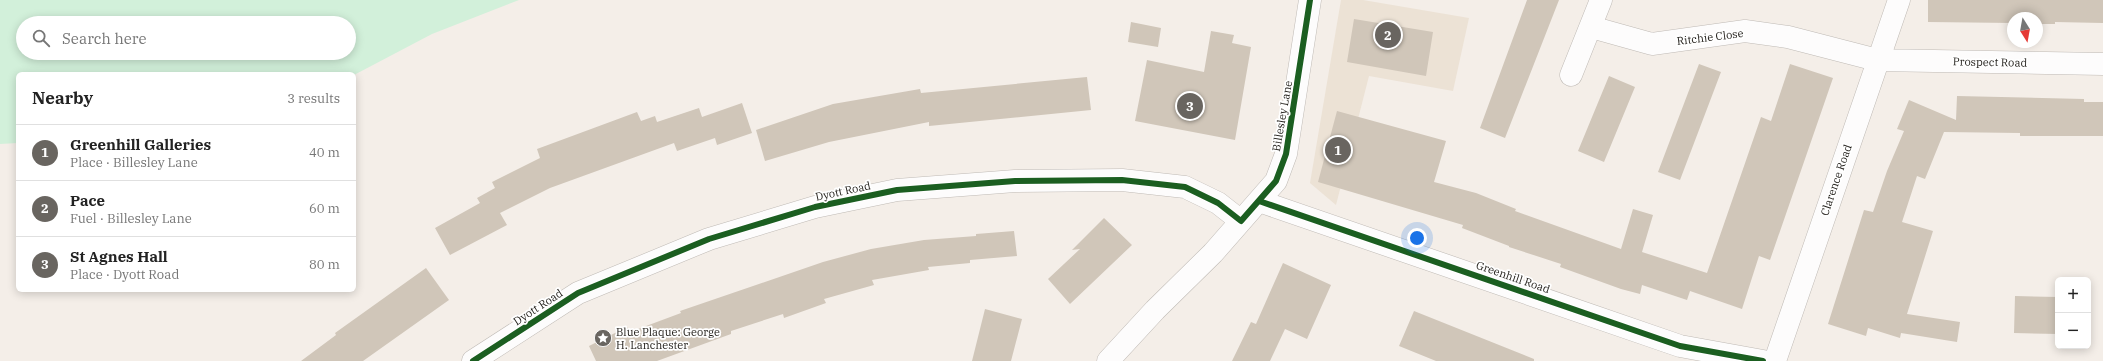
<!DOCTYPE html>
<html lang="en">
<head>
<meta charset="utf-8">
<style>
	:root { --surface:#fff; --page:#f2f2f2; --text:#222; --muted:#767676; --line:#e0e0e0; --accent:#696560 }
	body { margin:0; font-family:"IBM Plex Serif",serif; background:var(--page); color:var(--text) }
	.controls { position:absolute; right:12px; bottom:12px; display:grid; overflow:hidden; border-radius:6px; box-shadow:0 2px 10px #0003 }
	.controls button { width:36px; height:36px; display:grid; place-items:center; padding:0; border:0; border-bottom:1px solid var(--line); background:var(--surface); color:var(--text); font:20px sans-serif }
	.compass { position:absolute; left:2007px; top:12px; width:36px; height:36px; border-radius:50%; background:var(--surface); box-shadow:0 2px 10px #0003; rotate:169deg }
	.you { position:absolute; left:1417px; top:238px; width:14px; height:14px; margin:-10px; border:3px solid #fff; border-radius:50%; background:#1a73e8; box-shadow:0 0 0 6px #1a73e833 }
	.badge { display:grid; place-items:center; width:26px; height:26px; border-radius:50%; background:var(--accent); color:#fff; font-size:13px; font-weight:700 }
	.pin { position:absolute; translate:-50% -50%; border:2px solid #fff; box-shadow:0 1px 4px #0006 }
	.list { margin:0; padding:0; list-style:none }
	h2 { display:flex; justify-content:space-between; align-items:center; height:52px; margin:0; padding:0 16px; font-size:17px }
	h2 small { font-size:13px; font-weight:400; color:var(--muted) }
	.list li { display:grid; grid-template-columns:26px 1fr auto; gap:12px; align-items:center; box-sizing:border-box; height:56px; padding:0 16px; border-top:1px solid var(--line) }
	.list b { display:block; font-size:15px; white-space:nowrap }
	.list p { margin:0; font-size:13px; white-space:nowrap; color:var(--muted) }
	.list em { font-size:13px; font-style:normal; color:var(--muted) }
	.icon { flex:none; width:22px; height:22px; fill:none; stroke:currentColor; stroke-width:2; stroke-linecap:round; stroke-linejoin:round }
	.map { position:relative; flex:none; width:2103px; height:361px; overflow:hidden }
	.search { position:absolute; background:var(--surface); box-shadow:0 2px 10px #0003; left:16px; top:16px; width:340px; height:44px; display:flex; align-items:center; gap:10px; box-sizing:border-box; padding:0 14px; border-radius:22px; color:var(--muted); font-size:15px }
	.panel { position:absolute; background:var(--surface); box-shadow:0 2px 10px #0003; left:16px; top:72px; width:340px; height:220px; border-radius:6px }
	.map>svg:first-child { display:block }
	.built { fill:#ece2d5 }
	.green { fill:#d2f0da; fill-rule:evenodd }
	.building { fill:#d0c6b9 }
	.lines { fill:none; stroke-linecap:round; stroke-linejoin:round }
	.minor-casing { stroke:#bfbab5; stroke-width:23 }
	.minor { stroke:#fdfcfc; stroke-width:22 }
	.cycleway-casing { stroke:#fff; stroke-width:8 }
	.cycleway { stroke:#1b5e20; stroke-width:6 }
	.labels { text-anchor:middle; stroke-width:3.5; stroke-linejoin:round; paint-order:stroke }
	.street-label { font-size:11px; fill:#1e1b16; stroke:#fff }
	.poi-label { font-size:11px; fill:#1e1b16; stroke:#fff; text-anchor:start }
</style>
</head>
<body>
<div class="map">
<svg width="2103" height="361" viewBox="0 0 2103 361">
	<rect width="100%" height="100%" fill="#f4eee8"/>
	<!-- built -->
	<path class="built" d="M1341,0H1363L1469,18L1453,91L1369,76L1336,205L1310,183Z"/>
	<!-- green -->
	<path class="green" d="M0,0H519L432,34L354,75L18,74V143L0,144ZM23,23H349V53H23Z"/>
	<!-- building -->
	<path class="building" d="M1527,0H1559L1505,138L1480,128Z
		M1928,0H2103V23L2055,22V24H2037V18H2013V23L1928,22Z
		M1354,19L1433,32L1426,76L1347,62Z
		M1131,22L1161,28L1158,47L1128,42Z
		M1211,31L1234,35L1232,43L1251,47L1235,140L1135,121L1147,60L1204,72Z
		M1699,64L1721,72L1680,180L1658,172Z
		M1790,64L1833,78L1770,260L1759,256L1742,309L1690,291L1687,300L1642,285L1640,294L1621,289L1560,267L1561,264L1509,247V246L1462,228L1463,225L1318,182L1337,111L1446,141L1434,182L1476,193L1516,209L1515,211L1621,249L1633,209L1653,215L1642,252L1707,273L1761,117L1771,121Z
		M1609,76L1635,87L1604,162L1578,151Z
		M1087,77L1091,110L929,126V122L829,142L765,161L756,130L833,104L920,89L921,93Z
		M1957,96L2084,99V102H2103V136H2020V133L1944,132L1925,179L1917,176L1902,222L1933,231L1907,314L1960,322L1957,342L1901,333L1900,338L1868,328L1866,336L1828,324L1864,210L1873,212L1887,171L1904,131L1897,129L1909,100L1956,120Z
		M742,103L752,133L717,145L715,138L677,151L674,143L550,188L500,213L507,225L450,255L435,228L480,203L477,198L495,188L492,182L540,158L537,149L637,112L641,121L655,116L657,122L699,108L702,117Z
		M1104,218L1132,245L1070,304L1048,279L1080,249L1072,250Z
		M1014,231L1017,256L970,260V263L928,267L929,270L872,280L874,285L824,299L826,303L784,318L783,314L731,331V334L657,361H596L589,346L627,327L630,332L681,313L680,311L823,262L871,249L924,240L976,236V234Z
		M1283,263L1331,285L1307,339L1285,329L1270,361H1232L1251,322L1256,324Z
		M426,268L449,300L363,361H301L336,335L335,333Z
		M2015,296L2058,297V334L2014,333Z
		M985,309L1022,319L1011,361H972Z
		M1414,311L1534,359V361H1436L1399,346Z"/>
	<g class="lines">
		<defs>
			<path id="minor" d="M1591,27L1652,44L1745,31L1788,37L1877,60L2103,64
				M1571,75L1601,0
				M1259,201L1680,346L1763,361
				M473,361L578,293L709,239L815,207L897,190L1015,181L1122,180L1185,187L1218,203L1241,221
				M1108,361L1155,310L1213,253L1276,181L1286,154L1310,0
				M1775,361L1899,0"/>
		</defs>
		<!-- minor casing -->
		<use href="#minor" class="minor-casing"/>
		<!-- minor -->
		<use href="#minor" class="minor"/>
		<defs>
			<path id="cycleway" d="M1259,201L1680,346L1763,361
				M473,361L578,293L709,239L815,207L897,190L1015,181L1122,180L1185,187L1218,203L1241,221L1276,181L1286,154L1310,0"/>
		</defs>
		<!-- cycleway casing -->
		<use href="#cycleway" class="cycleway-casing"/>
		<!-- cycleway -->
		<use href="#cycleway" class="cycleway"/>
	</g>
	<!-- icons -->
	<defs>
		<symbol id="sight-disc" viewBox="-11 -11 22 22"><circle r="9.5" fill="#696560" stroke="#fff"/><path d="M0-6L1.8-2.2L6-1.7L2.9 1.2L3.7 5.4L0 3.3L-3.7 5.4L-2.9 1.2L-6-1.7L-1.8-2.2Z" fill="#fff"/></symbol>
	</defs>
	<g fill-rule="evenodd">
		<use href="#sight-disc" x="593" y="328" width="20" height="20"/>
	</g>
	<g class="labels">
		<!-- street labels -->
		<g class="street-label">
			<text transform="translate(1710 37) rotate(-7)" y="4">Ritchie Close</text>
			<text transform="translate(1990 62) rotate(1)" y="4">Prospect Road</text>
			<text transform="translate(1282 116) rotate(-80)" y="4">Billesley Lane</text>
			<text transform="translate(1836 180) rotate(-71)" y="4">Clarence Road</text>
			<text transform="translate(843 191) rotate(-12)" y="4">Dyott Road</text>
			<text transform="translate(1513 277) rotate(19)" y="4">Greenhill Road</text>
			<text transform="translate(538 307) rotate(-33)" y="4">Dyott Road</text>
		</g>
		<!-- poi labels -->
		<g class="poi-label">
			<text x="616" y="336">Blue Plaque: George<tspan x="616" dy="13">H. Lanchester</tspan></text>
		</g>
	</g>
</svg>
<div class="controls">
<button>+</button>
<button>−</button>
</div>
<svg class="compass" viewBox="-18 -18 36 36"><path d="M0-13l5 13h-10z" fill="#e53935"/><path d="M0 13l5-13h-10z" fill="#767676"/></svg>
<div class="you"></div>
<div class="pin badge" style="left:1338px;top:150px">1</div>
<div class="pin badge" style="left:1388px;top:35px">2</div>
<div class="pin badge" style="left:1190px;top:106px">3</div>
<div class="search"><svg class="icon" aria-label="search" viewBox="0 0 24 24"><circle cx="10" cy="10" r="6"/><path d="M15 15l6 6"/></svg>Search here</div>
<section class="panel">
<h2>Nearby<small>3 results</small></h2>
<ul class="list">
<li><span class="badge">1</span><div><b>Greenhill Galleries</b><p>Place · Billesley Lane</p></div><em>40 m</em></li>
<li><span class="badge">2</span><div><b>Pace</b><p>Fuel · Billesley Lane</p></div><em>60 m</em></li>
<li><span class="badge">3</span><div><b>St Agnes Hall</b><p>Place · Dyott Road</p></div><em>80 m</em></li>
</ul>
</section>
</div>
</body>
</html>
